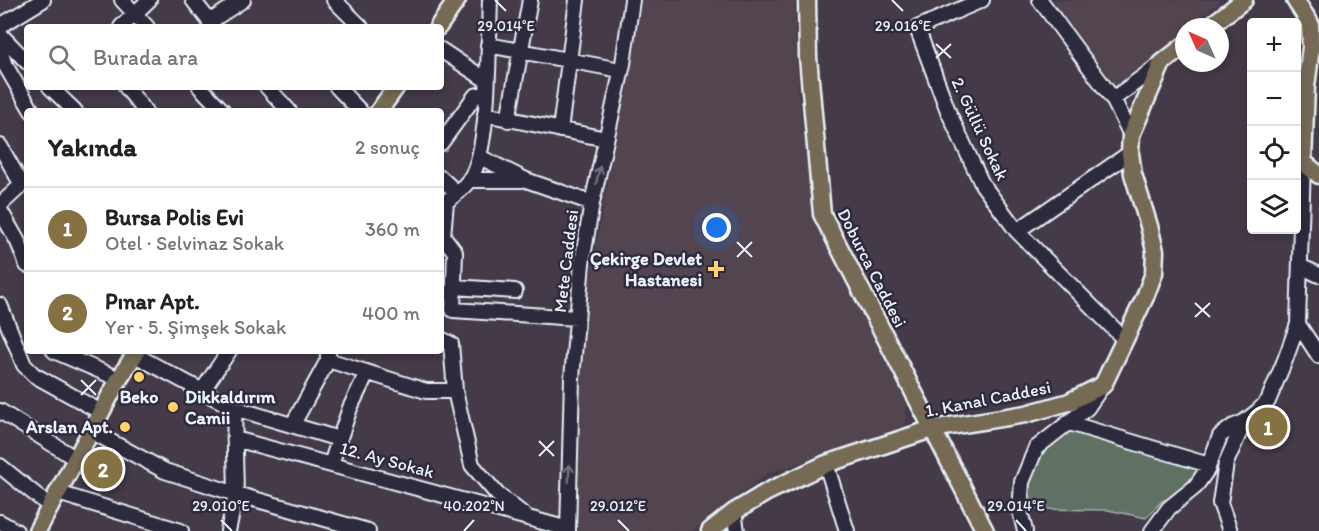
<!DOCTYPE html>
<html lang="tr">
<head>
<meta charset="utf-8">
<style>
	:root { --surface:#fff; --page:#f2f2f2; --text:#222; --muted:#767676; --line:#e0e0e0; --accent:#857141 }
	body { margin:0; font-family:Itim,sans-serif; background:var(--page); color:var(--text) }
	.controls { position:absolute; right:18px; top:18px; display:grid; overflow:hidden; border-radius:6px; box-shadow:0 3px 9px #0003 }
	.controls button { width:54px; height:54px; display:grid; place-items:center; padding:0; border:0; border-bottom:2px solid var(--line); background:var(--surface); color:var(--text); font:30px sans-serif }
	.compass { position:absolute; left:1175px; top:18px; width:54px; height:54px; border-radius:50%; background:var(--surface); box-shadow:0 3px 9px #0003; rotate:315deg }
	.you { position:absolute; left:717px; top:228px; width:21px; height:21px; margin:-15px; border:4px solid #fff; border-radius:50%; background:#1a73e8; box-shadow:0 0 0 9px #1a73e833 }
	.badge { display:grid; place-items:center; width:39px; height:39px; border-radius:50%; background:var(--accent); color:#fff; font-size:20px; font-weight:700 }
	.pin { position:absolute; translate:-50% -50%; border:3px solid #fff; box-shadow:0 2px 6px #0006 }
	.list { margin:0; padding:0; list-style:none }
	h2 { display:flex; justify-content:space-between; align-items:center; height:78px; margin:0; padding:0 24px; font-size:26px }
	h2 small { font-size:20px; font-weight:400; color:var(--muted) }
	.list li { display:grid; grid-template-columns:39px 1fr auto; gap:18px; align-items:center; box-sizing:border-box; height:84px; padding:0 24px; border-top:2px solid var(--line) }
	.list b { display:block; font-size:22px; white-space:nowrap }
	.list p { margin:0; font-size:20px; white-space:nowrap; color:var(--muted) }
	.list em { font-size:20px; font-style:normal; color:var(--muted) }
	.icon { flex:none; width:33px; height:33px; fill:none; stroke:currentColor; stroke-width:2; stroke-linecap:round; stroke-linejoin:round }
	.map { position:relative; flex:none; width:1319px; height:531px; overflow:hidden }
	.search { position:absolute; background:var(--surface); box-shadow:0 3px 9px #0003; left:24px; top:24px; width:420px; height:66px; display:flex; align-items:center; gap:15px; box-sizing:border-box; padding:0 21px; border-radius:6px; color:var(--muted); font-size:22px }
	.panel { position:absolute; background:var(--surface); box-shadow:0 3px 9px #0003; left:24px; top:108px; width:420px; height:246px; border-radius:6px }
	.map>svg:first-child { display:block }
	.built { fill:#52454f }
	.green { fill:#616f64; stroke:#a4b0ae; stroke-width:1.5 }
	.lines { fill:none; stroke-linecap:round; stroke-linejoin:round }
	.minor-casing { stroke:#e8f1f8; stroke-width:18 }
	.major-casing { stroke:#e8f1f8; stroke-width:21 }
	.minor { stroke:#2f2a3d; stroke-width:14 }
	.major { stroke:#766a54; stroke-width:16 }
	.oneway { stroke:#70707e }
	.ticks { fill:none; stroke:#e8f1f8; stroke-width:2 }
	.poi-dot { fill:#ffd166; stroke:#2f2a3d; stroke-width:2 }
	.labels { text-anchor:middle; stroke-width:5; stroke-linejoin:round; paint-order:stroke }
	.street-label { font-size:18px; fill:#e8f1f8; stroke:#2f2a3d }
	.poi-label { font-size:18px; font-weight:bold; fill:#e8f1f8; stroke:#2f2a3d; text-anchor:end }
	.ticks-label { font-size:15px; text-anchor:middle; fill:#e8f1f8; stroke:#2f2a3d; stroke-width:5; stroke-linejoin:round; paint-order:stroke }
</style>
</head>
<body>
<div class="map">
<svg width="1319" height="531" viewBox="0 0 1319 531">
	<rect width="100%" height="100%" fill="#443a48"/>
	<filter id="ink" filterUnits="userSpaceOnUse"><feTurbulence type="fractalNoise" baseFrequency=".0167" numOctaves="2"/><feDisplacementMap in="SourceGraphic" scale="12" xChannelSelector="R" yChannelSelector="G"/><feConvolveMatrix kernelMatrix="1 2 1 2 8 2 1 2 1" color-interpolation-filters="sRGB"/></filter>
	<g filter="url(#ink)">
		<!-- built -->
		<path class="built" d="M642,0H794L798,87L813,213L906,396V425L880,438L768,473L692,531H578L574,459L581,325Z
			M1050,0H1220L1193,27H1184V36L1174,45L1114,91Z"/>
		<!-- green -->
		<path class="green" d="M1066,428L1202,467L1192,482L1178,495L1162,501L1146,518L1108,510L1035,509C1018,475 1044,451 1066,428Z"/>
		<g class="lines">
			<defs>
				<path id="minor" d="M122,0L147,27
					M193,0L214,27
					M334,0L361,27
					M490,0C488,40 491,149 470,179C464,188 454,195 446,202L443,236L455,252L453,310L577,318
					M982,0L917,28L948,111L982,184L1017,231L1125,340
					M1040,0L1113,99L1131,135
					M209,22L243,0
					M0,26L43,0
					M121,27L149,0
					M0,34L27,62
					M488,45L615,69
					M0,48L4,63L32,111
					M441,50L486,80
					M50,87L75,111
					M126,87L145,111
					M200,87L223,111
					M267,87L289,111
					M337,87L360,111
					M1113,99L1162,63
					M485,114L606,139
					M508,120L530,0
					M560,130L577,0
					M441,143L475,96L486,93
					M0,146L22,185
					M480,157L526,180L592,203
					M441,178L456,192
					M470,180H522
					M0,205L27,180
					M0,210L18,242L27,265
					M1017,231L1130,153
					M1300,266L1319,275
					M454,287L515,291
					M0,305L24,365L34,375L101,412
					M1298,324L1319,356
					M441,339L451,344L455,391L472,465L497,494L528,518L568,529
					M54,351L119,379
					M135,355L234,408L339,439
					M328,360L426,391H455
					M202,391L229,351
					M0,411L76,459
					M1069,423L1209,465
					M293,424L328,360V351
					M91,431L165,471L236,494L368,531
					M235,439L528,518
					M331,464L350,408L367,373
					M826,464L847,531
					M0,466L51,507
					M58,493L181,531
					M734,512L737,531
					M0,522L16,531
					M228,531L236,494L234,408
					M568,531L572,378L582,263L592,203L623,64L632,0
					M1025,531L1020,511L1022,482L1036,448L1087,408L1102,386
					M1152,531L1169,508L1195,487L1207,470L1220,436L1232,427L1244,422L1257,412L1268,401L1285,360L1298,324L1303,162
					M1230,531L1220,503L1226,463L1244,422"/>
				<path id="major" d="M807,0L808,57L822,214L985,531
					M1295,0L1310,23L1311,47L1306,87L1303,162L1319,175
					M438,27L457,0
					M1209,27L1244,0
					M379,111L396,87
					M37,531L119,379L137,351
					M710,531L734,512L767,492L826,464L932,429L1026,414L1069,402L1103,385L1145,297L1154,273L1155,251L1149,226L1133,174L1130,153L1131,135L1162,63L1184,46"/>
			</defs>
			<!-- minor casing -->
			<use href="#minor" class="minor-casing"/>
			<!-- major casing -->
			<use href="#major" class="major-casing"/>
			<!-- minor -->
			<use href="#minor" class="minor"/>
			<!-- major -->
			<use href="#major" class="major"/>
		</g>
		<!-- one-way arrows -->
		<defs><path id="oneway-shaft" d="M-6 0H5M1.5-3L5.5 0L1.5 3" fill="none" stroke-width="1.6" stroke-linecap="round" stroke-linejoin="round" transform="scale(1.5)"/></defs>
		<g class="oneway">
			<use href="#oneway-shaft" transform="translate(598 175) rotate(-77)"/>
			<use href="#oneway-shaft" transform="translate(569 473) rotate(-88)"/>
		</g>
	</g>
	<!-- ticks -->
	<path class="ticks" d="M495,0L506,11M892,0L903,11M936,44L951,58M936,58L951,44M737,242L752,257M737,257L752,242M1195,303L1210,317M1195,317L1210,303M81,380L96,395M81,395L96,380M539,441L554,456M539,456L554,441M221,520L232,531M618,520L629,531M1016,520L1026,531M464,531L474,520"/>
	<!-- markers -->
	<g class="poi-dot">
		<path d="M713 260h6v6h6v6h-6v6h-6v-6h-6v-6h6z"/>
		<circle cx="139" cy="377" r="6"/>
		<circle cx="173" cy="407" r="6"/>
		<circle cx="125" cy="427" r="6"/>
	</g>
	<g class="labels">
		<!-- street labels -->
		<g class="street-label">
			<text transform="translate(980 129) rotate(65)" y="6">2. Güllü Sokak</text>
			<text transform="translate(566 261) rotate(-83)" y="6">Mete Caddesi</text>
			<text transform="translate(872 268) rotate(63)" y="6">Doburca Caddesi</text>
			<text transform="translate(988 399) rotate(-11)" y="6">1. Kanal Caddesi</text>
			<text transform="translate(387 460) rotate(15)" y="6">12. Ay Sokak</text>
		</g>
		<!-- poi labels -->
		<g class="poi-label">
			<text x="702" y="265">Çekirge Devlet<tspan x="702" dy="21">Hastanesi</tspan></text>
			<text x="139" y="403" text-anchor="middle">Beko</text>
			<text x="185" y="403" text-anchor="start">Dikkaldırım<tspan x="185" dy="21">Camii</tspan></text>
			<text x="113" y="433">Arslan Apt.</text>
		</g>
	</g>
	<g class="ticks-label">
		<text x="506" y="31">29.014°E</text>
		<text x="903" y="31">29.016°E</text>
		<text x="221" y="511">29.010°E</text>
		<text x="474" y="511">40.202°N</text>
		<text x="618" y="511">29.012°E</text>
		<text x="1016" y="511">29.014°E</text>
	</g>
</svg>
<div class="controls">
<button>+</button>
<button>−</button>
<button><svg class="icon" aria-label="locate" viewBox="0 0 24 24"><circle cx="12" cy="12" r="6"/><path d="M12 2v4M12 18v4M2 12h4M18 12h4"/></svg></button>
<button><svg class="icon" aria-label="layers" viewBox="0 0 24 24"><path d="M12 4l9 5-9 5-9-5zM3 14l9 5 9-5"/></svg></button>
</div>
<svg class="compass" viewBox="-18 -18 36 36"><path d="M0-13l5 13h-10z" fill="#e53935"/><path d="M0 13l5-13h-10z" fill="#767676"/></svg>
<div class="you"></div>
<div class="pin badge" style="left:1268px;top:427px">1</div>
<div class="pin badge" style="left:103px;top:469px">2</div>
<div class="search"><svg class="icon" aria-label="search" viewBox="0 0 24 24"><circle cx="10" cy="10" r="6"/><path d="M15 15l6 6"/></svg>Burada ara</div>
<section class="panel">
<h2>Yakında<small>2 sonuç</small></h2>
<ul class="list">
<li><span class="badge">1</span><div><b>Bursa Polis Evi</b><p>Otel · Selvinaz Sokak</p></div><em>360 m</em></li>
<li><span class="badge">2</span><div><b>Pınar Apt.</b><p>Yer · 5. Şimşek Sokak</p></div><em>400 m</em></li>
</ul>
</section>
</div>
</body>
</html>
